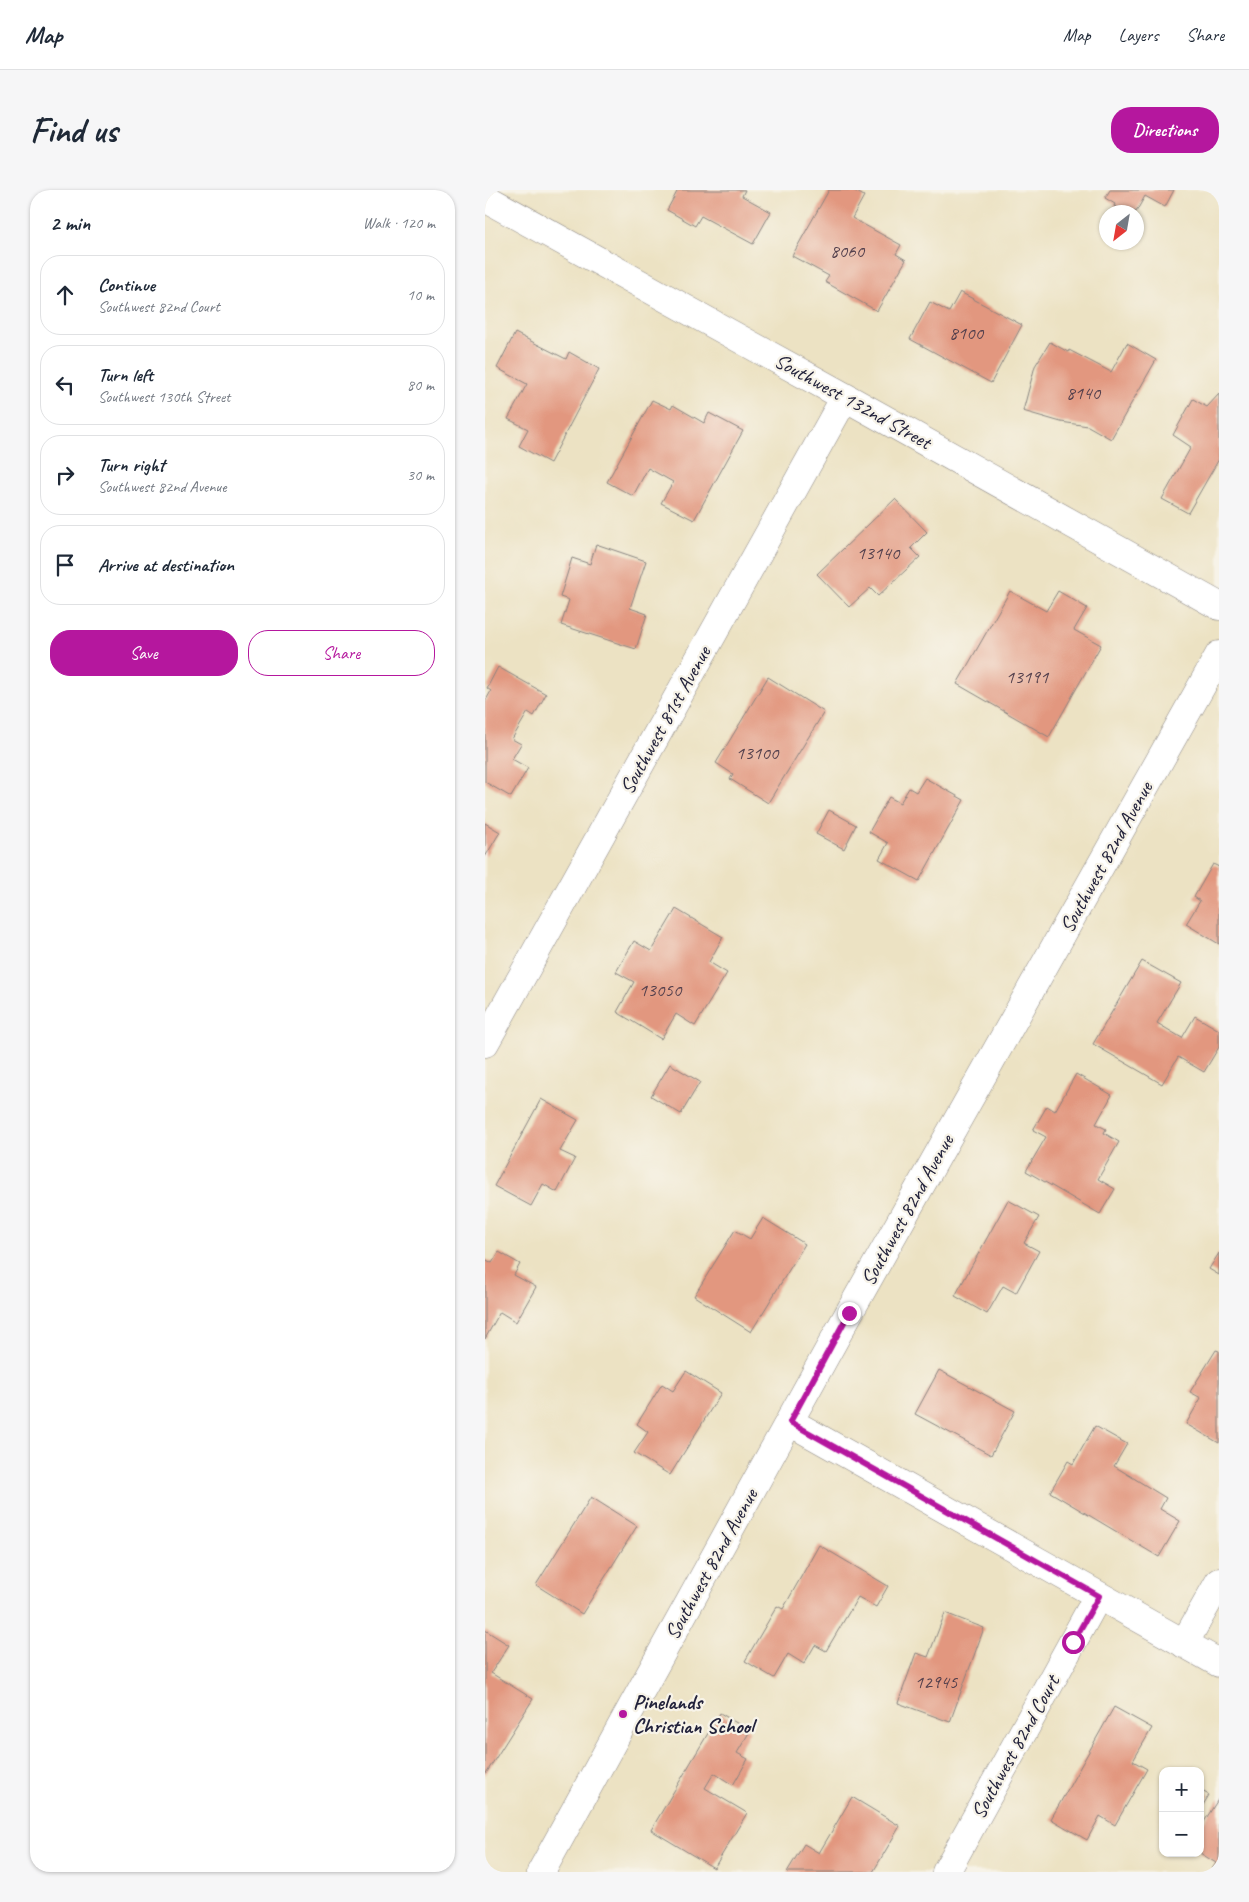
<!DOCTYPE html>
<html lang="en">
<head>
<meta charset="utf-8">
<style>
	:root { --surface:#fff; --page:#f6f6f7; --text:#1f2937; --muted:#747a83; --line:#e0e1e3; --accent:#b5179e }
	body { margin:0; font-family:Caveat,sans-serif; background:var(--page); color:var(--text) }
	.controls { position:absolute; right:15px; bottom:15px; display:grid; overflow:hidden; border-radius:10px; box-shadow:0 1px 4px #0004 }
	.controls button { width:45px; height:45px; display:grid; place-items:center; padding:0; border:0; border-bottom:1px solid var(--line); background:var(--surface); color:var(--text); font:25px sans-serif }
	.compass { position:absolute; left:614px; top:15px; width:45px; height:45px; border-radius:50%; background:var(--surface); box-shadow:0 1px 4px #0004; rotate:211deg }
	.stop { position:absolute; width:15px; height:15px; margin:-11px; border:4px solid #b5179e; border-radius:50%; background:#fff }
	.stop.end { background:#b5179e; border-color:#fff; box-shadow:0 1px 5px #0008 }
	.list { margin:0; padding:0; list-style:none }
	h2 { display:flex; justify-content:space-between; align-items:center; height:65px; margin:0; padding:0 20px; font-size:21px }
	h2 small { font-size:16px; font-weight:400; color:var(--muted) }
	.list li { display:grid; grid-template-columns:32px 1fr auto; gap:15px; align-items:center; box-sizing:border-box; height:80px; margin:0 10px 10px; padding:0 10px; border:1px solid var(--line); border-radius:20px }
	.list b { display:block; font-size:19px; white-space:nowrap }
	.list p { margin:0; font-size:16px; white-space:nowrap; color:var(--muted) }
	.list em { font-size:16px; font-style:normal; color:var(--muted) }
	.actions { display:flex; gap:10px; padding:15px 20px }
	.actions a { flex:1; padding:11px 0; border:1px solid var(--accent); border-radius:20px; text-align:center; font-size:18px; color:var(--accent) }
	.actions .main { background:var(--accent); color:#fff }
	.icon { flex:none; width:28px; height:28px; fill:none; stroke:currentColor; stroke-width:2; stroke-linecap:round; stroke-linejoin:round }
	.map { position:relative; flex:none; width:734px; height:1682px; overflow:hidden; border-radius:20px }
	header { display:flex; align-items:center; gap:30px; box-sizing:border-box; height:70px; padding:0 25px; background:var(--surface); border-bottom:1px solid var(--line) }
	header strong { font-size:24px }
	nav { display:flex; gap:28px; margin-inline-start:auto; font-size:18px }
	.intro { display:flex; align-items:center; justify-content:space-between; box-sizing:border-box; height:120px; padding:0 30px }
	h1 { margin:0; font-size:35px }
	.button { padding:12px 22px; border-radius:20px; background:var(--accent); color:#fff; font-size:18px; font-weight:700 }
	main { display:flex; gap:30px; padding:0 30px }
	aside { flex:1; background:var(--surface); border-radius:20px; box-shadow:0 1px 4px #0004 }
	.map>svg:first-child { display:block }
	.building { fill:#e2977f }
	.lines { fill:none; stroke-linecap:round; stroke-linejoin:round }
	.minor-casing { stroke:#87827f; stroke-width:29 }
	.minor { stroke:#fff; stroke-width:28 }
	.route { stroke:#b5179e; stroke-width:6 }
	.poi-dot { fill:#b5179e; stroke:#f7f3e8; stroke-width:2 }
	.labels { text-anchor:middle; stroke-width:4.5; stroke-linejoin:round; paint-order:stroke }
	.number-label { font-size:19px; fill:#523f4c }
	.street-label { font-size:21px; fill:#22223b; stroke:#f7f3e8 }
	.poi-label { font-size:21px; font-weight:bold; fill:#22223b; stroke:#f7f3e8; text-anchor:start }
</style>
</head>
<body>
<header>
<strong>Map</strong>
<nav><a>Map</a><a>Layers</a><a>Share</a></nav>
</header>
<div class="intro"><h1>Find us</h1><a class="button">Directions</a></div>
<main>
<aside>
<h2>2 min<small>Walk · 120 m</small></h2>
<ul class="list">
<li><svg class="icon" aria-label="ahead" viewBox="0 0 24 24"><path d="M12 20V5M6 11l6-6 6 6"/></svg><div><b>Continue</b><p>Southwest 82nd Court</p></div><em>10 m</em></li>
<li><svg class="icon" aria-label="left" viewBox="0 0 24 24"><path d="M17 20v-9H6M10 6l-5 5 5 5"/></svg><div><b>Turn left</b><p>Southwest 130th Street</p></div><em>80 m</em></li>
<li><svg class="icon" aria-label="right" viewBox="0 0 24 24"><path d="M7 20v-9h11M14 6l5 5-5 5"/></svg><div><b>Turn right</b><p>Southwest 82nd Avenue</p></div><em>30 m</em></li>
<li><svg class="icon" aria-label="arrive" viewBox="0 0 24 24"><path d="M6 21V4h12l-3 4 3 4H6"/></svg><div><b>Arrive at destination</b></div></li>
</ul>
<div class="actions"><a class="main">Save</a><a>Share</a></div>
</aside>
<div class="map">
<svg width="734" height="1682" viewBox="0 0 734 1682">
	<rect width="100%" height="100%" fill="#f7f3e8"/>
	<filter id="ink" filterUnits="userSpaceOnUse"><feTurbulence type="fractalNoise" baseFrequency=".02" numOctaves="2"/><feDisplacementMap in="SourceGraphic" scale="10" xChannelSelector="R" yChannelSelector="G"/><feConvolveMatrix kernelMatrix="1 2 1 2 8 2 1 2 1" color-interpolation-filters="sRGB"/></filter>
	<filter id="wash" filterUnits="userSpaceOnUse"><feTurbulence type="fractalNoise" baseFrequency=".0096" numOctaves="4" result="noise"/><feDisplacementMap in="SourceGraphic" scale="20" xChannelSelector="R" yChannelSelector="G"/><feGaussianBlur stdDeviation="1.12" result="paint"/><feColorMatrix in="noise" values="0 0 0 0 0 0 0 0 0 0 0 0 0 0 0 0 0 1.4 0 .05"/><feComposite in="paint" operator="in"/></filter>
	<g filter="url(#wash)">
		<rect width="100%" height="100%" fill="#ece2c3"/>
		<g id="blocks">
			<!-- building -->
			<path class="building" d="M193,0H260L257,6L286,22L268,54L216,26L210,36L182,20Z
				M344,0H368L379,6L367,28L416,55L411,64L421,70L392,121L340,92L344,86L307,66Z
				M625,0H689L680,17L660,6L651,22L643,20L641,22L629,16L630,14L620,8Z
				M475,102L537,135L506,193L425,149L445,112L464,122Z
				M30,143L81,169L84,162L114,179L65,273L34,256L43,239L23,229L42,194L12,178Z
				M565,152L583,162L584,160L626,182L642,153L671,170L626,249L603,236L576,232L538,221L550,176Z
				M734,204V269L703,323L677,309L706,257L688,245L708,209L722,217Z
				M167,210L186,219L188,215L219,233L224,223L258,241L209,330L176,313L188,292L163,278L148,306L122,292Z
				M410,309L442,342L426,358L435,367L393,406L385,398L364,417L332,384Z
				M111,354L161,371L145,418L162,424L151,459L76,435L84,410L75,407L87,368L105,374Z
				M525,401L561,421L573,401L602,418L589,440L616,455L564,547L472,494Z
				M13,477L61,504L49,526L43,522L27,549L36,554L27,569L43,578L26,607L0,592V512L6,501L2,498Z
				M283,487L339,522L283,613L245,589L248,584L231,573Z
				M440,588L479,610L434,691L394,669L403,653L384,642L404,607L415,613L424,598L431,602Z
				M344,620L371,635L359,659L331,644Z
				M0,633L15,642L0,667Z
				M728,674L734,677V754L701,734L715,711L709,707Z
				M191,719L238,747L224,772L242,783L210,836L191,824L176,849L132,822L149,792L131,782L149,751L166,761Z
				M657,771L696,793L672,833L697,848L710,826L734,840V857L719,882L693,867L677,894L608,854Z
				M185,874L215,892L196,924L166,906Z
				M591,884L627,905L611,934L621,939L619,943L634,952L613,989L630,999L615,1024L541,981L561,947L548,940L562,916L570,921Z
				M56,909L93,930L75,961L90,968L72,1002L58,994L46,1016L9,996Z
				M523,1010L554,1027L539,1053L554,1061L531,1103L518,1096L502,1124L470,1106Z
				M278,1028L320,1054L266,1142L209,1106L250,1040L265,1049Z
				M14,1062L35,1074L29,1085L51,1097L31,1132L15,1122L0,1149V1069L7,1073Z
				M734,1063V1085L724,1079Z
				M731,1160L734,1161V1253L701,1234L716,1208L705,1202Z
				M454,1180L530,1221L506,1265L430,1224Z
				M201,1181L236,1203L185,1285L149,1263L163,1242L152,1234L177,1194L188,1201Z
				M610,1236L642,1254L629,1276L681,1308L675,1319L695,1331L674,1367L565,1302L583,1271L588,1274Z
				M106,1307L152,1336L97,1424L51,1395Z
				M334,1355L403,1396L391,1417L373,1407L341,1461L330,1455L319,1474L303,1464L289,1488L260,1471L292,1416L298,1419Z
				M460,1423L499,1438L465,1532L413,1513L431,1463L443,1467Z
				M0,1440L24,1455L6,1483L48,1509L0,1585Z
				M629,1517L667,1538L648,1571L662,1579L630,1635L615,1626L602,1650L566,1629Z
				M235,1523L265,1541L252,1563L263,1569L248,1595L229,1583L220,1598L262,1623L229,1678L166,1640Z
				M715,1600L724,1605L715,1620Z
				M367,1607L415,1636L388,1682H302L319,1654L334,1663Z
				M734,1608V1682H725L731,1673L715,1663V1638Z"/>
		</g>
	</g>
	<g filter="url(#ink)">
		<use href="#blocks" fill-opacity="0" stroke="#87827f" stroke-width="1"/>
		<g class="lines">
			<defs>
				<path id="minor" d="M0,8L360,207L734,416
					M0,853L360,207
					M305,1232L734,1473
					M699,1454L734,1392
					M56,1682L364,1123L734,465
					M461,1682L613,1406"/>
			</defs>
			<!-- minor casing -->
			<use href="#minor" class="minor-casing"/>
			<!-- minor -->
			<use href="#minor" class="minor"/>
		</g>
	</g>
	<g class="lines" filter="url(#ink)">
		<!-- route -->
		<path class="route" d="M364,1123L305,1232L614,1406L588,1452"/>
	</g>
	<!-- markers -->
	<circle class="poi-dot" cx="138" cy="1524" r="5"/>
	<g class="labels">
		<!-- number labels -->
		<g class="number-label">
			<text x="362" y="67">8060</text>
			<text x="481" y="149">8100</text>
			<text x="598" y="209">8140</text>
			<text x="393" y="369">13140</text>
			<text x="542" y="493">13191</text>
			<text x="272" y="569">13100</text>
			<text x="175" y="806">13050</text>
			<text x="451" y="1498">12945</text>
		</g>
		<!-- street labels -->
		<g class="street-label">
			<text transform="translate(368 211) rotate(29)" y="7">Southwest 132nd Street</text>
			<text transform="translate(180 530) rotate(-61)" y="7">Southwest 81st Avenue</text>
			<text transform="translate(621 667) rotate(-61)" y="7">Southwest 82nd Avenue</text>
			<text transform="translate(422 1020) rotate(-61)" y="7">Southwest 82nd Avenue</text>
			<text transform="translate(226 1374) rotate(-61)" y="7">Southwest 82nd Avenue</text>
			<text transform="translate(530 1557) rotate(-61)" y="7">Southwest 82nd Court</text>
		</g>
		<!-- poi labels -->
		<g class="poi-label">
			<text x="148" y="1519">Pinelands<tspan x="148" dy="24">Christian School</tspan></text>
		</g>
	</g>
</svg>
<div class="controls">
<button>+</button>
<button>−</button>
</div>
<svg class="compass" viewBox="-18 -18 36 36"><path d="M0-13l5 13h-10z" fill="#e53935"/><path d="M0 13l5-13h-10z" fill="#747a83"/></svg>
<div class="stop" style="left:588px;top:1452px"></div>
<div class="stop end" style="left:364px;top:1123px"></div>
</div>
</main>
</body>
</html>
